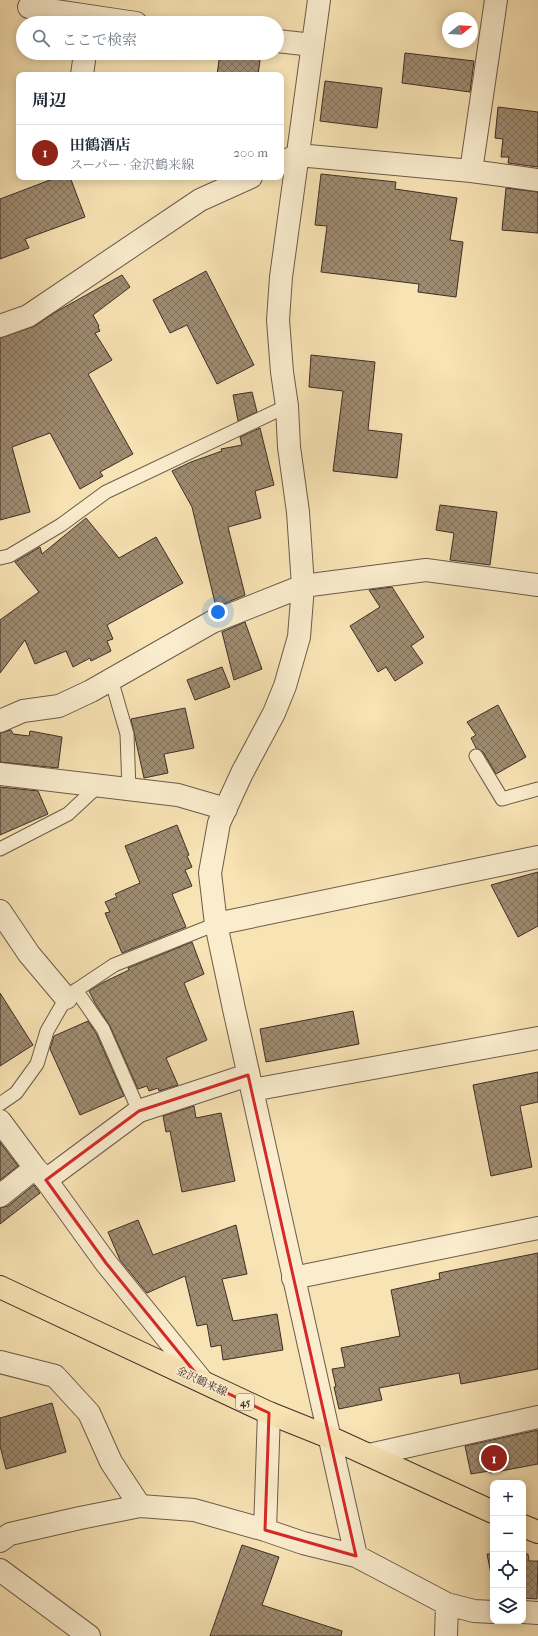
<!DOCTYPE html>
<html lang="ja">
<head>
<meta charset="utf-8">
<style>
	:root { --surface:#fff; --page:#f2f2f3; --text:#1f2937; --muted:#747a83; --line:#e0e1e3; --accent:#8f2418 }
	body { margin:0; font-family:"IM FELL French Canon","Noto Serif JP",serif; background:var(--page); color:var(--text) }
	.controls { position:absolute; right:12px; bottom:12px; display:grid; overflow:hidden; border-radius:8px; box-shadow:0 2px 10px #0003 }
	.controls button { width:36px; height:36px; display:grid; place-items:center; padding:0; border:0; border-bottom:1px solid var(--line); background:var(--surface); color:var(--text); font:20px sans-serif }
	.compass { position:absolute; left:442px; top:12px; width:36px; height:36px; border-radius:50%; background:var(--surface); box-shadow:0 2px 10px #0003; rotate:72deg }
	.you { position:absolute; left:218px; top:612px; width:14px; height:14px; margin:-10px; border:3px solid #fff; border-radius:50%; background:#1a73e8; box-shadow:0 0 0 6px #1a73e833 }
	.badge { display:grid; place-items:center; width:26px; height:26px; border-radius:50%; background:var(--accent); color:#fff; font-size:13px; font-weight:700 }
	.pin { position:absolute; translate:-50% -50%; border:2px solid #fff; box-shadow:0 1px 4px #0006 }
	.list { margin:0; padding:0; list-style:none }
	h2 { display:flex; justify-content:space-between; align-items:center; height:52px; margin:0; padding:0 16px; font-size:17px }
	h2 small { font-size:13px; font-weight:400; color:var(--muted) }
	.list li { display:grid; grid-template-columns:26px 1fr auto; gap:12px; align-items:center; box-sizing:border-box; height:56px; padding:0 16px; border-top:1px solid var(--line) }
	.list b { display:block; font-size:15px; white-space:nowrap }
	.list p { margin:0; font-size:13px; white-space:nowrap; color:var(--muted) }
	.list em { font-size:13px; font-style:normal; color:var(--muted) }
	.icon { flex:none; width:22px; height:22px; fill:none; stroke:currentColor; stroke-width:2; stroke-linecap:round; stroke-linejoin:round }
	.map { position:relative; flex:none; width:538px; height:1636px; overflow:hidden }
	.search { position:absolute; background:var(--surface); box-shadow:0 2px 10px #0003; left:16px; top:16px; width:268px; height:44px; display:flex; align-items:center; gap:10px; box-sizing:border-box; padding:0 14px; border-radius:22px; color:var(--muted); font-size:15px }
	.panel { position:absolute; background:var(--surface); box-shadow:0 2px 10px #0003; left:16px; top:72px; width:268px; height:108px; border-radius:8px }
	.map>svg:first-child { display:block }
	.building { fill:url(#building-cross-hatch); stroke:#3e2e28 }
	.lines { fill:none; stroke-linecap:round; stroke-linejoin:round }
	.service-casing { stroke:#6c5b4b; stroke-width:15 }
	.minor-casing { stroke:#6c5b4b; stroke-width:24 }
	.primary-casing { stroke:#3e2e28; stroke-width:24 }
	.service { stroke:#faedce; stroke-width:13 }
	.minor { stroke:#faedce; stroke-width:22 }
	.primary { stroke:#f8e3b4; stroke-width:22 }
	.marked { fill:none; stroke:#d62828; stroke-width:3; stroke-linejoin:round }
	.labels { text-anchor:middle; stroke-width:3.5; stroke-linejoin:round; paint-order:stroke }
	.shield { fill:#faedce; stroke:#76675a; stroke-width:1 }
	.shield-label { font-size:10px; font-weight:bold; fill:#3e2e28 }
	.street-label { font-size:11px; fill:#3e2e28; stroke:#faedce }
</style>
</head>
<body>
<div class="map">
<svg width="538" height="1636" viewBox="0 0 538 1636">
	<defs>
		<pattern id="building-cross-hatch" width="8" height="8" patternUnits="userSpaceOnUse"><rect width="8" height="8" fill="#9f8c71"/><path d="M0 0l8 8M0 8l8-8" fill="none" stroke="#83735d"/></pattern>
	</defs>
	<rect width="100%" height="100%" fill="#f8e3b4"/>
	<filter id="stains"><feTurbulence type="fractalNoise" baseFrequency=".005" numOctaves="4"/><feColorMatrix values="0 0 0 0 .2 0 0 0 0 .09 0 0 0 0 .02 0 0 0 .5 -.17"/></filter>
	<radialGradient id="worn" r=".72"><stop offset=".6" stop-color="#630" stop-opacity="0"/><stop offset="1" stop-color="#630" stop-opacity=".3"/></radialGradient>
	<!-- building -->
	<path class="building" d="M220,53H261L258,75H217Z
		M405,53L474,61L470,92L402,83Z
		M325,81L382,88L377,128L320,121Z
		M498,107L538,112V167L508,163L509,157H501L503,139L495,138Z
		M321,174L396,182L395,189L457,198L450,240L463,242L456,297L418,292L419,284L321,272L327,226L315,225Z
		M58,177H70L85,217L25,239L29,248L0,259V199Z
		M506,188L538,192V233L502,230Z
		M206,271L254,365L217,384L187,325L170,333L153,300Z
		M122,275L130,287L93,315L99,326L98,327L100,331L95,333L112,360L88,374L133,454L100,472L103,476L80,489L50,433L12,447L30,512L0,520V338L35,326L54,313Z
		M311,355L375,362L368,430L402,434L397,478L333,471L343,391L309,387Z
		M252,392L257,412L238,421L233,395Z
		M260,428L274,485L255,491L261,518L228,527L245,595L216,607L192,507L172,471L191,462L222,451L221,449L242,445L240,437Z
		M440,505L497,512L490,565L450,560L454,533L436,530Z
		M86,518L119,558L156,537L183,583L107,625L113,639L107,641L111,651L91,661L90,658L73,667L66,651L35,664L25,640L0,673V620L39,592L15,562L40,547L42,554Z
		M392,587L424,637L411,646L423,663L395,681L386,667L378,672L350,626L380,607L369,590Z
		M245,622L262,669L234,680L222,632Z
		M222,667L230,687L195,700L187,680Z
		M498,705L526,757L496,774L483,752L476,748L471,738L476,735L467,722Z
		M185,708L194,748L164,754L168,773L144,778L131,719Z
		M11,730L13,734L29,736L30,731L62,737L58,768L0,762V733Z
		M0,787L38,791L48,814L0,835Z
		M177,825L189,855L187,856L192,867L185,870L192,886L172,894L186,927L122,953L105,913L110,912L105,902L117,897L115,894L140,883L125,846Z
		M538,872V926L518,937L491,885Z
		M192,942L204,974L184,983L207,1040L166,1058L178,1085L159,1091L158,1088L149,1091L147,1086L138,1089L110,1026L95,1003L89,991L102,983L129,970L128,968Z
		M0,993L33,1045L0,1066Z
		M353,1011L359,1044L266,1062L260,1029Z
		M88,1021L96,1033L124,1096L80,1115L50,1049L54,1036Z
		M538,1072V1102L520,1106L532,1167L491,1176L473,1085Z
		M194,1106L196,1118L221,1113L235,1181L182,1192L170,1131L166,1132L163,1116Z
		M0,1142L18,1166L0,1180Z
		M34,1185L40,1193L0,1224V1208L8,1206Z
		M138,1220L153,1255L236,1225L247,1274L222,1279L233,1321L277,1314L283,1350L223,1360L221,1345L211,1347L207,1324L197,1326L185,1276L147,1293L120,1260L108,1232Z
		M538,1253V1369L461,1384L459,1373L379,1388L382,1400L339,1409L334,1387H336L332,1369L345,1367L341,1348L400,1336L391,1290L440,1279L439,1273Z
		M52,1403L66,1452L6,1469L0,1446V1418Z
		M538,1430V1464L490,1473L489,1471L471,1474L465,1446Z
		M242,1545L279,1557L262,1605L342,1631L341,1636H210Z
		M487,1554H493V1584Z
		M523,1554H528L529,1561H538L537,1599L523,1598Z"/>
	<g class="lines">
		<defs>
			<path id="service" d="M0,558L9,556L61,525L106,492L287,406
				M111,679L127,734L129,790
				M476,756L502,799L538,789
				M0,849L68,814L98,786
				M76,990L103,1029L139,1111
				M0,1104L16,1093L37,1064L47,1031L66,998L72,993L114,965L216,924"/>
			<path id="minor" d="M319,0L281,277L278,320L282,372L287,406L289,447L298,512L303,586L299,637L285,686L274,713L242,773L219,823L210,873L216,924L234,1009L356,1556
				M29,7L136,23
				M277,41L313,45
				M82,75L85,53
				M281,163L298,155L471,171L538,180
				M471,171L496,0
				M0,326L28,316L200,200L251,177
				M0,721L23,711L59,706L91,691L212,622L303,586L426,570L538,585
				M0,774L178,795L226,809
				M0,911L29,954L66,998
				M216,924L538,857
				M252,1090L538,1038
				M0,1121L35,1168L46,1180L106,1263L202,1381
				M46,1180L139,1111L248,1075
				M0,1196L35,1168
				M293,1278L538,1228
				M0,1362L55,1376L89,1413L111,1462L140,1506L194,1510L265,1530L303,1543L356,1556L447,1604L474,1611L493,1612
				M369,1455L538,1417
				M265,1530L269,1413
				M0,1541L10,1534L80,1518L140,1506
				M0,1570L89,1636
				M523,1612L538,1613
				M446,1636L447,1604"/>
			<path id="primary" d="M0,1287L269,1413L329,1437L493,1512
				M523,1526L538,1532"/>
		</defs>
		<!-- service casing -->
		<use href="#service" class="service-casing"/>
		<!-- minor casing -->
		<use href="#minor" class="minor-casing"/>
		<!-- primary casing -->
		<use href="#primary" class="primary-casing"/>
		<!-- service -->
		<use href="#service" class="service"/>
		<!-- minor -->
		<use href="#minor" class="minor"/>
		<!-- primary -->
		<use href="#primary" class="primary"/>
	</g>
	<!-- marked area -->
	<path class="marked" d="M248,1075L356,1556L265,1530L269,1413L202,1381L106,1263L46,1180L139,1111Z"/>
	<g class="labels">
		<!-- shield labels -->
		<rect class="shield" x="236" y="1394" width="18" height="16" rx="3"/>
		<g class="shield-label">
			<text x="245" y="1406">45</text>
		</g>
		<!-- street labels -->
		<g class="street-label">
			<text transform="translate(202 1381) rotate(25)" y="4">金沢鶴来線</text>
		</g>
	</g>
	<rect width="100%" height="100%" filter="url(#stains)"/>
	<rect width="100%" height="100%" fill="url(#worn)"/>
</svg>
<div class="controls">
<button>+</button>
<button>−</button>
<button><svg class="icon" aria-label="locate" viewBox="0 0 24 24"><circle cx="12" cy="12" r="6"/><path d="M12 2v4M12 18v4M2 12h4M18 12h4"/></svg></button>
<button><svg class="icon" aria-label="layers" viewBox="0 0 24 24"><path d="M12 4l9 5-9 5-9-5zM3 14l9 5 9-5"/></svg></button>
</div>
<svg class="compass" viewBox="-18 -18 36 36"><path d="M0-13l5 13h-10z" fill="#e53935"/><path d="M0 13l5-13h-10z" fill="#747a83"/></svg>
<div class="you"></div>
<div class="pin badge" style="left:494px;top:1458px">1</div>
<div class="search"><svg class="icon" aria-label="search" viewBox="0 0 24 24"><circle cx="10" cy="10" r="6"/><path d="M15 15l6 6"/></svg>ここで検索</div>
<section class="panel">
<h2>周辺<small></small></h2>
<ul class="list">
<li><span class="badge">1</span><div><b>田鶴酒店</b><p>スーパー · 金沢鶴来線</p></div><em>200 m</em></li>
</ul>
</section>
</div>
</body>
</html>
